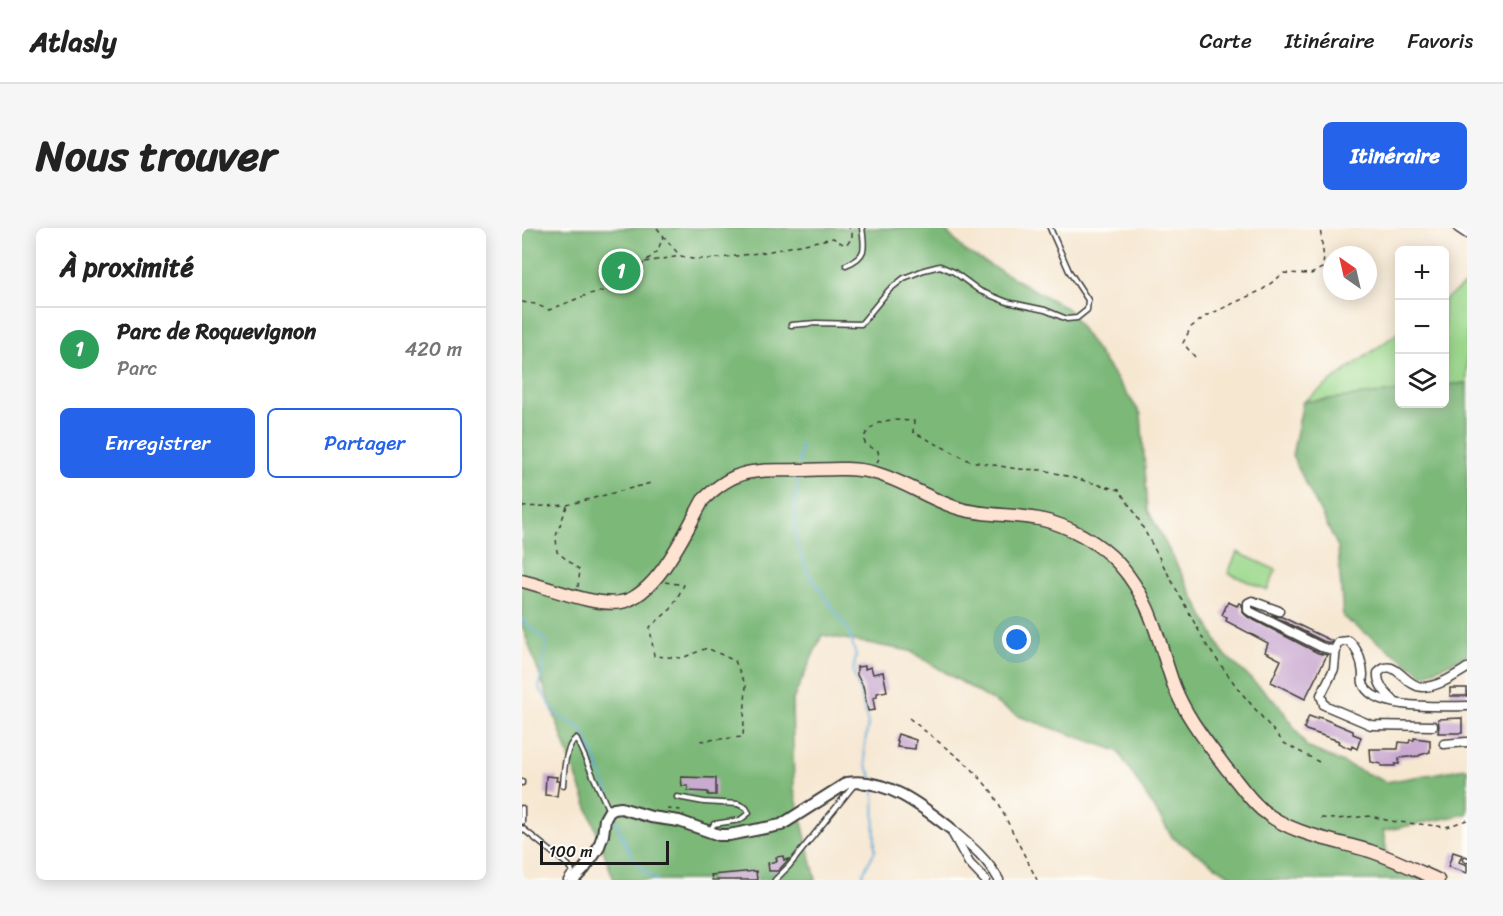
<!DOCTYPE html>
<html lang="fr">
<head>
<meta charset="utf-8">
<style>
	:root { --surface:#fff; --page:#f6f6f6; --text:#222; --muted:#767676; --line:#e0e0e0; --accent:#2563eb }
	body { margin:0; font-family:Sriracha,sans-serif; background:var(--page); color:var(--text) }
	.controls { position:absolute; right:18px; top:18px; display:grid; overflow:hidden; border-radius:9px; box-shadow:0 3px 15px #0003 }
	.controls button { width:54px; height:54px; display:grid; place-items:center; padding:0; border:0; border-bottom:2px solid var(--line); background:var(--surface); color:var(--text); font:30px sans-serif }
	.compass { position:absolute; left:801px; top:18px; width:54px; height:54px; border-radius:50%; background:var(--surface); box-shadow:0 3px 15px #0003; rotate:326deg }
	.scale { position:absolute; left:18px; bottom:15px; width:129px; box-sizing:border-box; padding-left:6px; border:3px solid #1c1c1c; border-top:0; font-size:16px; line-height:21px; white-space:nowrap; color:#1c1c1c; -webkit-text-stroke:4px #fdfcf7; paint-order:stroke }
	.you { position:absolute; left:495px; top:412px; width:21px; height:21px; margin:-15px; border:4px solid #fff; border-radius:50%; background:#1a73e8; box-shadow:0 0 0 9px #1a73e833 }
	.badge { display:grid; place-items:center; width:39px; height:39px; border-radius:50%; background:var(--accent); color:#fff; font-size:20px; font-weight:700 }
	.pin { position:absolute; translate:-50% -50%; border:3px solid #fff; box-shadow:0 2px 6px #0006 }
	.list { margin:0; padding:0; list-style:none }
	h2 { display:flex; justify-content:space-between; align-items:center; height:78px; margin:0; padding:0 24px; font-size:26px }
	h2 small { font-size:20px; font-weight:400; color:var(--muted) }
	.list li { display:grid; grid-template-columns:39px 1fr auto; gap:18px; align-items:center; box-sizing:border-box; height:84px; padding:0 24px; border-top:2px solid var(--line) }
	.list b { display:block; font-size:22px; white-space:nowrap }
	.list p { margin:0; font-size:20px; white-space:nowrap; color:var(--muted) }
	.list em { font-size:20px; font-style:normal; color:var(--muted) }
	.actions { display:flex; gap:12px; padding:18px 24px }
	.actions a { flex:1; padding:14px 0; border:2px solid var(--accent); border-radius:9px; text-align:center; font-size:21px; color:var(--accent) }
	.actions .main { background:var(--accent); color:#fff }
	.icon { flex:none; width:33px; height:33px; fill:none; stroke:currentColor; stroke-width:2; stroke-linecap:round; stroke-linejoin:round }
	.map { position:relative; flex:none; width:945px; height:652px; overflow:hidden; border-radius:9px }
	header { display:flex; align-items:center; gap:36px; box-sizing:border-box; height:84px; padding:0 30px; background:var(--surface); border-bottom:2px solid var(--line) }
	header strong { font-size:28px }
	nav { display:flex; gap:33px; margin-inline-start:auto; font-size:21px }
	.intro { display:flex; align-items:center; justify-content:space-between; box-sizing:border-box; height:144px; padding:0 36px }
	h1 { margin:0; font-size:42px }
	.button { padding:15px 27px; border-radius:9px; background:var(--accent); color:#fff; font-size:21px; font-weight:700 }
	main { display:flex; gap:36px; padding:0 36px }
	aside { flex:1; background:var(--surface); border-radius:9px; box-shadow:0 3px 15px #0003 }
	.map>svg:first-child { display:block }
	.green { fill:#9bd88c; stroke:#5c7a54; stroke-width:1.5 }
	.forest { fill:#7cb878; stroke:#4c6a4a; stroke-width:1.5 }
	.lines { fill:none; stroke-linecap:round; stroke-linejoin:round }
	.stream { stroke:#65acdb; stroke-width:2 }
	.building { fill:#caaad1 }
	.service-casing { stroke:#3d3a37; stroke-width:7 }
	.minor-casing { stroke:#3d3a37; stroke-width:11 }
	.tertiary-casing { stroke:#3d3a37; stroke-width:14 }
	.secondary-casing { stroke:#3d3a37; stroke-width:15 }
	.path { stroke:#3d3a37; stroke-width:1.5; stroke-dasharray:4.5 4.5; stroke-linecap:butt }
	.service { stroke:#fff; stroke-width:4 }
	.minor { stroke:#fff; stroke-width:8 }
	.tertiary { stroke:#fff; stroke-width:10 }
	.secondary { stroke:#fee3d2; stroke-width:12 }
</style>
</head>
<body>
<header>
<strong>Atlasly</strong>
<nav><a>Carte</a><a>Itinéraire</a><a>Favoris</a></nav>
</header>
<div class="intro"><h1>Nous trouver</h1><a class="button">Itinéraire</a></div>
<main>
<aside>
<h2>À proximité<small></small></h2>
<ul class="list">
<li><span class="badge" style="background:#2e9e5b">1</span><div><b>Parc de Roquevignon</b><p>Parc</p></div><em>420 m</em></li>
</ul>
<div class="actions"><a class="main">Enregistrer</a><a>Partager</a></div>
</aside>
<div class="map">
<svg width="945" height="652" viewBox="0 0 945 652">
	<rect width="100%" height="100%" fill="#fdfcf7"/>
	<filter id="ink" filterUnits="userSpaceOnUse"><feTurbulence type="fractalNoise" baseFrequency=".0167" numOctaves="2"/><feDisplacementMap in="SourceGraphic" scale="12" xChannelSelector="R" yChannelSelector="G"/><feConvolveMatrix kernelMatrix="1 2 1 2 8 2 1 2 1" color-interpolation-filters="sRGB"/></filter>
	<filter id="wash" filterUnits="userSpaceOnUse"><feTurbulence type="fractalNoise" baseFrequency=".008" numOctaves="4" result="noise"/><feDisplacementMap in="SourceGraphic" scale="24" xChannelSelector="R" yChannelSelector="G"/><feGaussianBlur stdDeviation="1.35" result="paint"/><feColorMatrix in="noise" values="0 0 0 0 0 0 0 0 0 0 0 0 0 0 0 0 0 1.4 0 .05"/><feComposite in="paint" operator="in"/></filter>
	<g filter="url(#wash)">
		<rect width="100%" height="100%" fill="#f6e7d1"/>
		<!-- green -->
		<path class="green" d="M945,55V155L923,157L922,72Z
			M877,104V163L781,174Z
			M715,324L754,342L745,362L706,345Z"/>
		<!-- forest -->
		<path class="forest" d="M0,0H421L443,23L546,81L619,186L626,282L701,425L757,477L785,519L864,554L945,540V586L861,603L867,637L902,652H715L651,610L596,523L496,488L388,423L300,407L270,474L272,562L294,652H92L0,398Z
			M945,155V427L902,447L821,389L816,319L770,228L781,174L877,163L878,176H922L923,157Z"/>
		<g class="lines">
			<!-- stream -->
			<path class="stream" d="M277,236L279,215
				M276,245L273,279L274,311L285,343L327,403L334,428L331,444L338,463L346,496L342,521L344,537L351,551
				M0,391L25,414L17,460L34,486L60,501L72,527L87,566
				M93,591C104,616 109,637 135,652
				M342,652L341,645L353,623L352,560"/>
		</g>
		<g id="blocks">
			<!-- building -->
			<path class="building" d="M706,374L715,378L717,375L720,376V384L726,389L796,425L805,427L783,471L749,454L759,432L743,424L746,415L704,393L705,390L700,387Z
				M749,387L760,389L810,413L809,415L801,413Z
				M343,438V441L349,439L351,446L361,444L365,463L355,465V469L351,470L353,482L346,483L341,458L335,447V439Z
				M928,460H945V468H928Z
				M787,488L795,491L796,489L802,491L831,503V506L839,509L835,521L830,518L829,521L816,515L817,513L784,502L782,500Z
				M940,490V505H916L917,498L916,491Z
				M376,506L394,512L393,521L375,519L376,513L374,512Z
				M892,510L908,512V524L898,527L897,528L877,530V536H873V538H859V536L849,534L848,521H876L877,514L887,515L888,512H892Z
				M24,548L35,549L34,553H37L35,568L23,567Z
				M159,549L194,550V567H186V564L166,563V558H160Z
				M931,624L940,627L937,634L945,637V645L926,639Z
				M261,628L262,632L267,631L256,643H247L246,635L255,633L254,629Z
				M234,643L235,652H190L189,647Z"/>
		</g>
	</g>
	<g filter="url(#ink)">
		<use href="#blocks" fill-opacity="0" stroke="#3d3a37" stroke-width="1.5"/>
		<g class="lines">
			<defs>
				<path id="service" d="M324,37C345,29 343,20 340,0
					M269,97L294,95L339,96L367,62L382,50L402,42L418,38L432,44L458,63L485,74L523,82L545,91L555,90L565,82L566,72L547,43L528,0
					M0,554V555
					M41,557C42,543 43,519 54,510L87,583
					M155,569L182,574L216,576L224,580L227,585L218,592L192,596L189,601
					M0,580V594
					M0,600L46,637L50,643L44,652
					M943,631L945,632
					M253,652L267,638L332,557"/>
				<path id="minor" d="M936,0L945,6
					M757,383L730,373L726,375V382L729,384L799,419L814,423
					M872,473C864,465 855,457 856,445C872,427 882,458 900,459C916,459 932,448 945,440
					M911,498L849,497L802,477L799,467L812,441L814,419L817,414L827,413C836,421 840,435 841,446C841,449 840,452 841,455C849,483 923,478 945,478
					M922,516L945,514
					M428,600C447,616 465,630 477,652
					M431,606L447,635L463,652"/>
				<path id="tertiary" d="M51,652L62,641L76,621L81,607L83,591L87,584L92,581L99,580L129,589L157,593L197,607H207L259,597L325,555C363,549 400,578 428,600"/>
				<path id="secondary" d="M0,353C26,359 73,379 99,374C135,368 165,301 181,272C193,260 207,249 224,245C240,241 258,243 275,242C300,242 329,238 353,245C383,253 409,273 439,281C464,288 491,286 517,291C546,297 577,314 597,336C630,373 636,413 652,458C664,489 684,513 704,540C716,554 726,570 740,582C770,607 812,612 848,623C872,631 894,642 916,652"/>
			</defs>
			<!-- service casing -->
			<use href="#service" class="service-casing"/>
			<!-- minor casing -->
			<use href="#minor" class="minor-casing"/>
			<!-- tertiary casing -->
			<use href="#tertiary" class="tertiary-casing"/>
			<!-- secondary casing -->
			<use href="#secondary" class="secondary-casing"/>
			<!-- path -->
			<path class="path" d="M135,0L158,28
				M125,32L135,24L141,9
				M123,34L159,28L170,31H191L244,24L311,10L323,17L330,11V3L327,0
				M0,74L13,76L27,82L67,66L90,61L113,47L115,41L122,35
				M673,129L661,115L669,99L684,88L740,62L762,45L789,46L800,40L802,31L798,0
				M355,235L357,230L356,223L344,217L341,210C355,188 369,192 392,193L391,204L448,233L495,241L522,242L597,262L613,285L685,418L717,462L762,515L797,534
				M45,278L34,308L35,324L58,342L56,359
				M0,279L45,277L129,255
				M143,354L162,357L149,381L128,399L132,428L160,430L185,420L213,433L224,458L221,509L176,513
				M387,490L449,540L471,565L515,652
				M145,581L160,582
				M799,590L813,591L849,588L868,593L924,599L945,592"/>
			<!-- service -->
			<use href="#service" class="service"/>
			<!-- minor -->
			<use href="#minor" class="minor"/>
			<!-- tertiary -->
			<use href="#tertiary" class="tertiary"/>
			<!-- secondary -->
			<use href="#secondary" class="secondary"/>
		</g>
	</g>
</svg>
<div class="controls">
<button>+</button>
<button>−</button>
<button><svg class="icon" aria-label="layers" viewBox="0 0 24 24"><path d="M12 4l9 5-9 5-9-5zM3 14l9 5 9-5"/></svg></button>
</div>
<svg class="compass" viewBox="-18 -18 36 36"><path d="M0-13l5 13h-10z" fill="#e53935"/><path d="M0 13l5-13h-10z" fill="#767676"/></svg>
<div class="scale">100 m</div>
<div class="you"></div>
<div class="pin badge" style="left:99px;top:43px;background:#2e9e5b">1</div>
</div>
</main>
</body>
</html>
